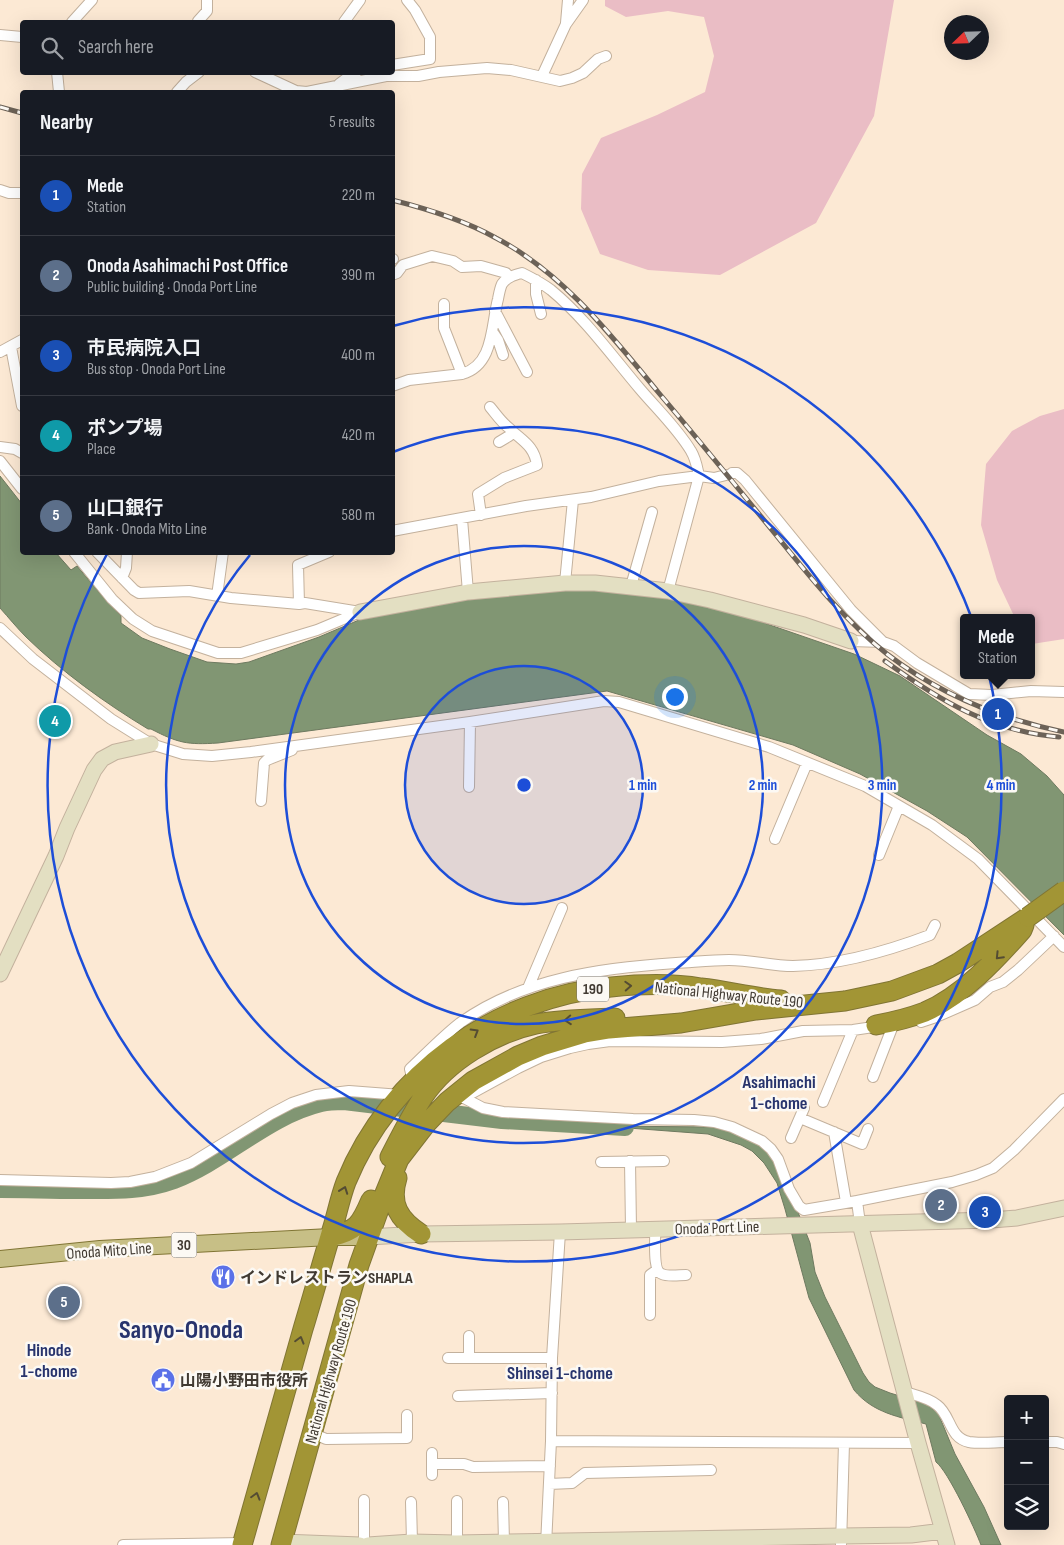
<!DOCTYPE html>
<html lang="en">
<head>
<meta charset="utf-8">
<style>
	:root { --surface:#171b24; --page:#20242c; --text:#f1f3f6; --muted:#9ea1a6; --line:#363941; --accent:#d93025 }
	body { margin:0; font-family:"Sofia Sans Condensed","Noto Sans JP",sans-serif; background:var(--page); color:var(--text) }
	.controls { position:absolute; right:15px; bottom:15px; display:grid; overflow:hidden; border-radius:5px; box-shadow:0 5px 20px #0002 }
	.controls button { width:45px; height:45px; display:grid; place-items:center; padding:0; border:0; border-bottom:1px solid var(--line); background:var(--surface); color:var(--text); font:25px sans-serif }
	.compass { position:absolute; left:944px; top:15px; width:45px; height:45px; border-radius:50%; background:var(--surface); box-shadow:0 5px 20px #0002; rotate:247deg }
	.you { position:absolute; left:674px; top:696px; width:18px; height:18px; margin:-12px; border:4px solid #fff; border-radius:50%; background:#1a73e8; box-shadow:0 0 0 8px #1a73e833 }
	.badge { display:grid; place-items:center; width:32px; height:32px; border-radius:50%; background:var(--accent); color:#fff; font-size:16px; font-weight:700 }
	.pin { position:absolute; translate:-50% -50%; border:2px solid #fff; box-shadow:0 1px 5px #0006 }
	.popup { position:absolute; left:960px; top:614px; width:75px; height:65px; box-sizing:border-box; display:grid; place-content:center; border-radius:5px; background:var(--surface); filter:drop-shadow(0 1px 4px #0005); font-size:16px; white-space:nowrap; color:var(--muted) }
	.popup b { font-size:19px; color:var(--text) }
	.popup::after { content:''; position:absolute; left:50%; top:100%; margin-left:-10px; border:10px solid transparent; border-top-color:var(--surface) }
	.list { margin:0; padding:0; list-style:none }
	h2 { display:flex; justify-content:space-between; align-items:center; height:65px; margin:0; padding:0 20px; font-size:21px }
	h2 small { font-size:16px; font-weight:400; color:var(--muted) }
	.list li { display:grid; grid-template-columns:32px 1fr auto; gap:15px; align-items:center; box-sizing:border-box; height:80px; padding:0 20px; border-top:1px solid var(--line) }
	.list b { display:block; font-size:19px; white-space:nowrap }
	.list p { margin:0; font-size:16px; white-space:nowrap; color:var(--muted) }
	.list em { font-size:16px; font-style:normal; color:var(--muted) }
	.icon { flex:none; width:28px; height:28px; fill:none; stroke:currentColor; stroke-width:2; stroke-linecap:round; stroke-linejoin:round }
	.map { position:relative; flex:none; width:1064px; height:1545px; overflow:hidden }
	.search { position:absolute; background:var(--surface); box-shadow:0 5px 20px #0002; left:20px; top:20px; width:375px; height:55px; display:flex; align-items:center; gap:12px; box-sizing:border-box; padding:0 18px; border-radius:5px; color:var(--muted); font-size:19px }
	.panel { position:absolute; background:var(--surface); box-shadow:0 5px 20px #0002; left:20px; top:90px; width:375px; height:465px; border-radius:5px }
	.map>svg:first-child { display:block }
	.green { fill:#eabdc5 }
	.water { fill:#819673; stroke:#6e7a60 }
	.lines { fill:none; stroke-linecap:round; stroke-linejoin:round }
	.river { stroke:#819673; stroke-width:18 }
	.street-casing { stroke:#c3b19d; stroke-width:12 }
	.secondary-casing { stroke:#c3b19d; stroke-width:17 }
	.primary-casing { stroke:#807534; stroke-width:18 }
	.highway-casing { stroke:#807534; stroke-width:21 }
	.street { stroke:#fff; stroke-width:10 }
	.secondary { stroke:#e3dfc2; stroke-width:15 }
	.primary { stroke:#c7bf86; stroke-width:16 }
	.highway { stroke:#a29535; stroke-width:19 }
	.rail-casing { stroke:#6c6257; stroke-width:5 }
	.rail { stroke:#fcf9f4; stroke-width:3; stroke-dasharray:9; stroke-linecap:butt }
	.highway-bridge-casing { stroke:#807534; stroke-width:21; stroke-linecap:butt }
	.highway-bridge { stroke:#a29535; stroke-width:19 }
	.oneway { stroke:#544c33 }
	.ring { fill:none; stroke:#1d4ed8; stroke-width:2.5 }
	.labels { text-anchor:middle; stroke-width:5; stroke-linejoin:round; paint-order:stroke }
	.shield { fill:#fcf9f4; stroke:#79736c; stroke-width:1 }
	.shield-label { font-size:15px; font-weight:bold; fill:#413a32 }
	.street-label { font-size:16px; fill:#413a32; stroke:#fcf9f4 }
	.poi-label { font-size:16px; font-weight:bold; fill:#413a32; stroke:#fcf9f4; text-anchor:start }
	.neighbourhood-label { font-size:18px; font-weight:bold; fill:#28346d; stroke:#fcf9f4 }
	.town-label { font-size:26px; font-weight:bold; fill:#28346d; stroke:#fcf9f4 }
	.centre { fill:#1d4ed8; stroke:#fcf9f4; stroke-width:2.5 }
	.ring-label { font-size:15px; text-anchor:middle; font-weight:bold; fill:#1d4ed8; stroke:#fcf9f4; stroke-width:5; stroke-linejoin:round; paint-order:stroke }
</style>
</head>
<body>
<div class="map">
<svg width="1064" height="1545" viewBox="0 0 1064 1545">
	<rect width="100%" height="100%" fill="#fce9d4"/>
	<!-- green -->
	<path class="green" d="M605,0H894L874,116L816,223L720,275L648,270L600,254L581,209L582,174L601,138L657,115L705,92L714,56L704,17L668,11L626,17L605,6Z
		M1064,409V639L1032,644V618H1015L997,580L981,525L986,464L1012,431L1040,416Z"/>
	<!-- water -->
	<path class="water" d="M0,476L22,504V552L56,553L71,570L77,566L108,603L121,616V623L142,638L170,649L207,662L236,664L249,662L319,637L359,620L446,602L551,591L586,589L614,591L715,606L854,654L900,676L987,735L1021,754L1047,776L1064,795V935L967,837L927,811L860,774L793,745L607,691L218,743C187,745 178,743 151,729H148C105,703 62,672 26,637C17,628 9,618 0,608Z
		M602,1126L711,1127L732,1132L763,1145L772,1155L796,1207L810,1243L815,1272L825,1297L863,1373L869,1382L875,1387L890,1393L926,1404L938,1413L955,1454L984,1507L1001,1545H981C975,1529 948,1471 936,1462L926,1424C899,1417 873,1413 854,1390L809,1298L785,1209L777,1183L764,1163L752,1151L741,1145L708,1134Z"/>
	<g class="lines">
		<!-- river -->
		<path class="river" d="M0,1189C25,1189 51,1190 76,1190C110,1190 141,1192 174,1180C226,1160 267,1116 321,1103C329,1101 337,1101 344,1101L502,1120L625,1127"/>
		<defs>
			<path id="street" d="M198,21L207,11V0
				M72,22L92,0
				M344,22L360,0
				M566,23L568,0
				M0,35L22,37
				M392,65L430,59V37L415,10L407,0
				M57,72L59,92
				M255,72L296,91L307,92L386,76H418L439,72L487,68L511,70L560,81L572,78L583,73L598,59L606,56
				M542,76L566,24L583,0
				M339,84L351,75L357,72
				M177,92L186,82L199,72
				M0,190L9,193H22
				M392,259H393
				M392,275L397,273L403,265L432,256L453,261L462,267L481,266L506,273L509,277
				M536,280V294L541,314
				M444,304V328L462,374
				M495,311L527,372
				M492,331L498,340L503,355
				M11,347L22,406
				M0,352L22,340
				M392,386L409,380L462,374C494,365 491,326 498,299C499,294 500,288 502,284C507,277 514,275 522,273C532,278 542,283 551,290C585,318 612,356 640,389C657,409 678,429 691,451C696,459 697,467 699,476L668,591
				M499,442L509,436L513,432
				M0,447L15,449L22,453
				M0,461L22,489
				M732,473H737L745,480L851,610L883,642
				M481,515L478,494L504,478L537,465C534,445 522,441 509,428C501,422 496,414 490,407
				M462,519L468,592
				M392,531L526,506L591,497L659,481L699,476L714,478L726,475
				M74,552L112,599L133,619L152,631L218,653H241L317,630L360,612
				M97,552L134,590L139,593L189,591L231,598L299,604L305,603L360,612
				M122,578L126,568L127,552
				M565,583L573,500
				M631,586L652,512
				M217,596L223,552
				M299,604L298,565L329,552
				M0,628L33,659L111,719L151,744L183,754L212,756L251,752L470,722L604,701L619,702L769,747L865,786L932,825L978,859L1064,947
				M851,641L883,642L894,646L917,663L969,694L992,695L1031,691L1064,692
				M469,787L470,722
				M261,801L264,763L267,760L292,750
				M775,839L807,763
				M879,855L899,806
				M528,988L562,908
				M921,1022L936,1017L975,1000L990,987L1003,982L1018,970L1054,936
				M873,1077L892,1028
				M413,1081L410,1069C426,1054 442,1037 460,1023C523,978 601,968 676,963C694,962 712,960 729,960C751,960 772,966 793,966C838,965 888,951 930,935L935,925
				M463,1098L518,1068L541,1057L570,1048L588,1044L610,1041L722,1042L761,1039L803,1031L853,1030L880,1026
				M464,1098L483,1108L503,1112L633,1119L694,1120L714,1122L732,1127L762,1141L771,1149L778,1159L789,1189L799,1206L804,1210L857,1201
				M823,1102L853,1030
				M800,1118L862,1144L868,1129
				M834,1132L846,1202
				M791,1138L804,1108
				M630,1161L631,1229
				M601,1162L664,1161
				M0,1180L111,1183L130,1182L155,1177L191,1163L271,1114L292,1103L316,1095L349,1091L401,1095
				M860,1224L857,1201L952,1182L976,1175L993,1168L1014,1150L1064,1099
				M655,1229C656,1238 652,1271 662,1274C668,1277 679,1275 686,1275
				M650,1315V1275L657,1270
				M469,1336V1358
				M448,1358H552
				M905,1392C915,1395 929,1398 937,1405C951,1415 949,1438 969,1442C981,1444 995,1442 1008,1442
				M458,1396L552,1393
				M312,1433L326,1439L407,1438V1415
				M551,1441L918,1443
				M1045,1442H1057L1064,1444
				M432,1453V1475
				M432,1464H464L473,1467L550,1466
				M549,1484L572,1483L585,1473L711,1470
				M364,1500V1545
				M411,1502L412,1542
				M503,1502L504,1542
				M123,1545L243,1543
				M456,1545L457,1538V1501
				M546,1545L551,1441L552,1358L560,1232
				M841,1545L844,1443"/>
			<path id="secondary" d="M360,612L468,592L565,583H595L668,591L710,600L804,625L851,641
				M0,974L56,856L67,828L94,770L102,759L115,752L151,744
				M860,1224L918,1443L947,1545
				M368,1237L421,1234L560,1232L991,1220L1017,1218L1064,1208
				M282,1542L360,1545
				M368,1545L412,1542L456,1543L841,1536L911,1535L943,1531"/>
			<path id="primary" d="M0,1259L100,1249L330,1237H368"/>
			<path id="highway" d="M876,1025C893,1022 909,1018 925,1012C962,996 996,960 1022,930L1024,925
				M390,1157C400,1137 411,1116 423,1097C447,1061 494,1033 536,1024C562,1019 589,1019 615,1018
				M397,1178C389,1204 399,1220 421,1234
				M330,1237C357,1230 360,1226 371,1200
				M242,1545C263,1473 283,1401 303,1329C313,1296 322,1263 332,1230C337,1214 340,1198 346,1182C390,1074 496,997 611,987C641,984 672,983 701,988C728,991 754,998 781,1000
				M281,1545L359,1265L383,1198L399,1159L426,1124L447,1102L473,1081L518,1056L542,1046L585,1033L609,1029L681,1023L756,1010L845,1001L892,991L938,974L958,963L1028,917"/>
		</defs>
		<!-- street casing -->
		<use href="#street" class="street-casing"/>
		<!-- secondary casing -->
		<use href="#secondary" class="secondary-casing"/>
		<!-- primary casing -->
		<use href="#primary" class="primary-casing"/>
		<!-- highway casing -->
		<use href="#highway" class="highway-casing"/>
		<!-- street -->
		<use href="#street" class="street"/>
		<!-- secondary -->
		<use href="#secondary" class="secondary"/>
		<!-- primary -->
		<use href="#primary" class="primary"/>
		<!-- highway -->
		<use href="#highway" class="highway"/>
		<defs>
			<path id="rail" d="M0,107L22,113
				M392,200C428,209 464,220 496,238C563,273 611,335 658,392C698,439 737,487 776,535C810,577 845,621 887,654C939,694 1001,719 1064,732
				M885,661C940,701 990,731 1059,737"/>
		</defs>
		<!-- rail casing -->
		<use href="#rail" class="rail-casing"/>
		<!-- rail -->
		<use href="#rail" class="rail"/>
		<defs>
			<path id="highway-bridge" d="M1028,917L1064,891"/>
		</defs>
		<!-- highway-bridge casing -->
		<use href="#highway-bridge" class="highway-bridge-casing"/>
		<!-- highway-bridge -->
		<use href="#highway-bridge" class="highway-bridge"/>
	</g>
	<!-- one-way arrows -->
	<defs><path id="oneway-chevron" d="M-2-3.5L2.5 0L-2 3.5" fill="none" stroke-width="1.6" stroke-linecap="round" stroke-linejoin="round" transform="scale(1.25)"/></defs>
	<g class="oneway">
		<use href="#oneway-chevron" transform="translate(999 956) rotate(134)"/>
		<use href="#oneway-chevron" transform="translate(628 986) rotate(-3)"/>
		<use href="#oneway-chevron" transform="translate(568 1020) rotate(176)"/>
		<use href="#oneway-chevron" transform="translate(475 1032) rotate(-31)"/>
		<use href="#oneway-chevron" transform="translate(344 1190) rotate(-70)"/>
		<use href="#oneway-chevron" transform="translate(300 1340) rotate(-74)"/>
		<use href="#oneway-chevron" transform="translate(256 1496) rotate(-74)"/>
	</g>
	<!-- distance rings -->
	<circle cx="524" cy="785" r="119" fill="#1d4ed8" fill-opacity=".12"/>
	<g class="ring">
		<circle cx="524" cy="785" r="119"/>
		<circle cx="524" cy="785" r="239"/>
		<path d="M393 452A358 358 0 1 1 250 555"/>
		<path d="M393 326A477 477 0 1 1 107 554"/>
	</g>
	<!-- icons -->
	<defs>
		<symbol id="restaurant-disc" viewBox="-11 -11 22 22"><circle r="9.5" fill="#5b71e8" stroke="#fcf9f4"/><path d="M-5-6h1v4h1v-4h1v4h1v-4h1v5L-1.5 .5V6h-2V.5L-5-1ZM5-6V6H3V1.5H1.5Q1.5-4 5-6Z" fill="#fff"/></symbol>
		<symbol id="civic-disc" viewBox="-11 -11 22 22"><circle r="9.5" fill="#5b71e8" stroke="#fcf9f4"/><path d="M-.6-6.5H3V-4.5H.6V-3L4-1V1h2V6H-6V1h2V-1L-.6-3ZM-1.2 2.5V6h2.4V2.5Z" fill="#fff"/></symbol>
	</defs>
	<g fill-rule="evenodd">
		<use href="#restaurant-disc" x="209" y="1263" width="28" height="28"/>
		<use href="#civic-disc" x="149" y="1366" width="28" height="28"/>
	</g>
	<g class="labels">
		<!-- shield labels -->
		<g class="shield">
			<rect x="577" y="976.5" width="32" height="25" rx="4"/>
			<rect x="171.5" y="1232.5" width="25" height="25" rx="4"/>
		</g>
		<g class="shield-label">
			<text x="593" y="994">190</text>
			<text x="184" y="1250">30</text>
		</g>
		<!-- street labels -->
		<g class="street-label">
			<text transform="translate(729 994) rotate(6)" y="6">National Highway Route 190</text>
			<text transform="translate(717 1227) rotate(-2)" y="6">Onoda Port Line</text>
			<text transform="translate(109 1250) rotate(-4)" y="6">Onoda Mito Line</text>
			<text transform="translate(330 1371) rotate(-74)" y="6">National Highway Route 190</text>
		</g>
		<!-- poi labels -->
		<g class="poi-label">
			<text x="240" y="1283">インドレストランSHAPLA</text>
			<text x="180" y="1386">山陽小野田市役所</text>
		</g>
		<!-- neighbourhood labels -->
		<g class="neighbourhood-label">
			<text x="779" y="1088">Asahimachi<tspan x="779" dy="21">1-chome</tspan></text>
			<text x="49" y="1356">Hinode<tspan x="49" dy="21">1-chome</tspan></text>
			<text x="560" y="1379">Shinsei 1-chome</text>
		</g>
		<!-- town labels -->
		<g class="town-label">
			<text x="181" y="1338">Sanyo-Onoda</text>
		</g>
	</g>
	<circle cx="524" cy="785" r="8" class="centre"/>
	<g class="ring-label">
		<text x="643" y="790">1 min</text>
		<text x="763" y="790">2 min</text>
		<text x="882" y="790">3 min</text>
		<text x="1001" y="790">4 min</text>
	</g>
</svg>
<div class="controls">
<button>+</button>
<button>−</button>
<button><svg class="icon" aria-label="layers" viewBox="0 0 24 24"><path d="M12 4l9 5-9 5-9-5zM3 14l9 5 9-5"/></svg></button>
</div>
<svg class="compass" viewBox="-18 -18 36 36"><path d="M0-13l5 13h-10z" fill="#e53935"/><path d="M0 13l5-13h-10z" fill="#9ea1a6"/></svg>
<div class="you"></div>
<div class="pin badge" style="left:998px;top:714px;background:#1a4fb4">1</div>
<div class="popup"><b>Mede</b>Station</div>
<div class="pin badge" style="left:941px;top:1205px;background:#5c6f8a">2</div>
<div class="pin badge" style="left:985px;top:1212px;background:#1a4fb4">3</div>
<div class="pin badge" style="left:55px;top:721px;background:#0f9aa8">4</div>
<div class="pin badge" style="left:64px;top:1302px;background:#5c6f8a">5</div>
<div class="search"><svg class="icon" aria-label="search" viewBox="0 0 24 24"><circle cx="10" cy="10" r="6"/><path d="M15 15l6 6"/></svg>Search here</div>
<section class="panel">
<h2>Nearby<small>5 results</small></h2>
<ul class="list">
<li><span class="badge" style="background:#1a4fb4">1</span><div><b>Mede</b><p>Station</p></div><em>220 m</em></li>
<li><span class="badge" style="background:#5c6f8a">2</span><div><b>Onoda Asahimachi Post Office</b><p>Public building · Onoda Port Line</p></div><em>390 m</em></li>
<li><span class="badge" style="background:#1a4fb4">3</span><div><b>市民病院入口</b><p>Bus stop · Onoda Port Line</p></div><em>400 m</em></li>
<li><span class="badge" style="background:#0f9aa8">4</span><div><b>ポンプ場</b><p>Place</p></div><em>420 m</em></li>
<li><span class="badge" style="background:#5c6f8a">5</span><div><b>山口銀行</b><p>Bank · Onoda Mito Line</p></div><em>580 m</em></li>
</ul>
</section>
</div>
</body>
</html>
